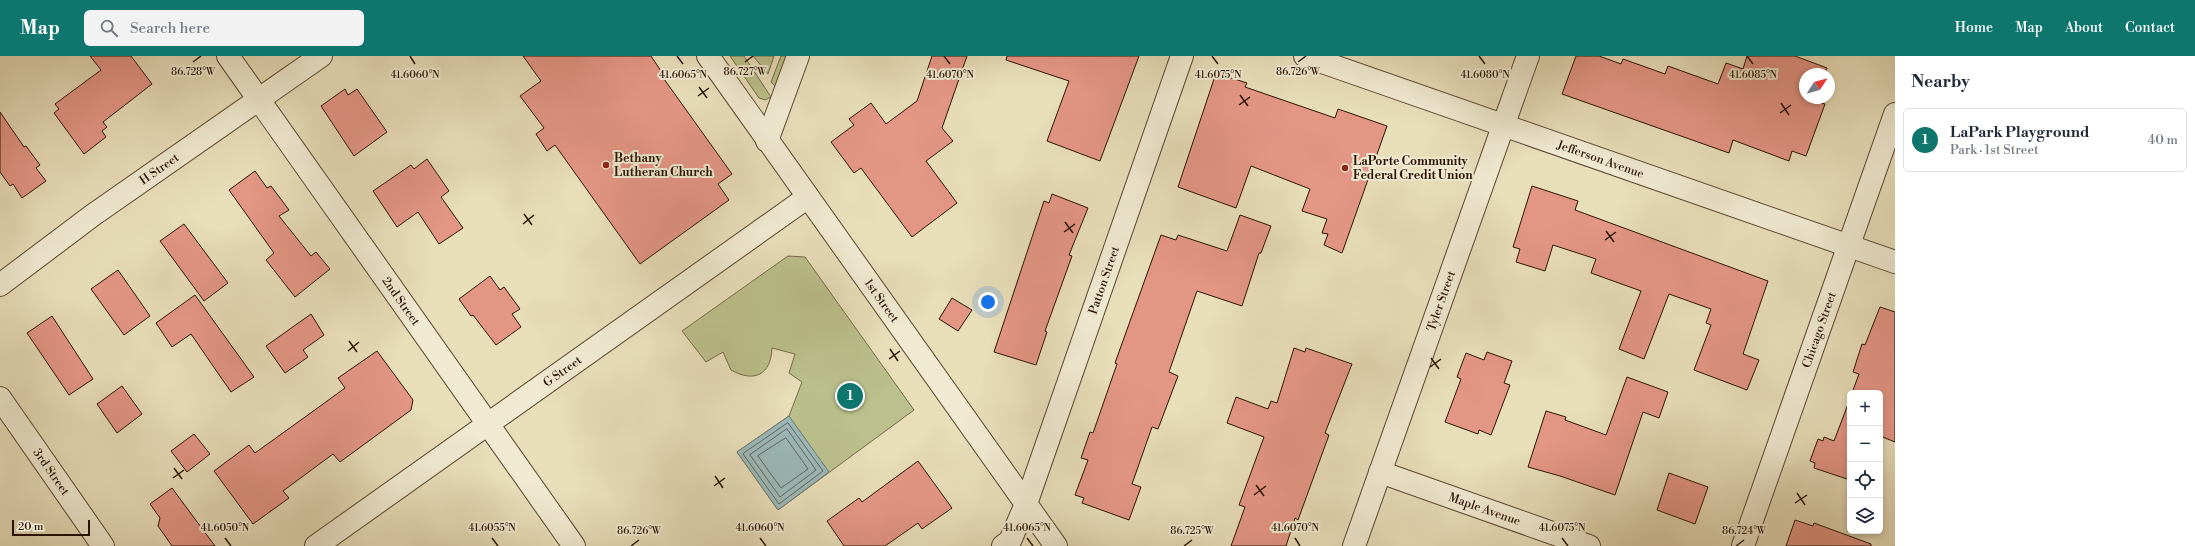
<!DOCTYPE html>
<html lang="en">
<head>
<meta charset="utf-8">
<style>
	:root { --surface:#fff; --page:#f2f2f3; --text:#1f2937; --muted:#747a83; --line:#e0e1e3; --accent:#0f766e }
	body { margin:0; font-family:"Libre Bodoni",serif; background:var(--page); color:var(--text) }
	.controls { position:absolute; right:12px; bottom:12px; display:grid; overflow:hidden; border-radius:6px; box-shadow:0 2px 6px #0003 }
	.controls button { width:36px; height:36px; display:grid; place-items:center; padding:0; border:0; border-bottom:1px solid var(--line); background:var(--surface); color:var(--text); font:20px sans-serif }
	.compass { position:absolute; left:1799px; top:12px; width:36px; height:36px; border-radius:50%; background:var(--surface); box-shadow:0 2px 6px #0003; rotate:54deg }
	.scale { position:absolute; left:12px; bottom:10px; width:78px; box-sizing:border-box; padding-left:4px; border:2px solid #2b1300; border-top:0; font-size:11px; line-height:14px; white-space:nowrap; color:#2b1300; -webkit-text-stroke:3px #f0ead2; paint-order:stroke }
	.you { position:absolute; left:988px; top:246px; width:14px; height:14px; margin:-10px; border:3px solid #fff; border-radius:50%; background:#1a73e8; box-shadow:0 0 0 6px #1a73e833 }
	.badge { display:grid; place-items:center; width:26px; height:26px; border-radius:50%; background:var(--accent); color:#fff; font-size:13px; font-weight:700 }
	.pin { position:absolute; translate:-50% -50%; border:2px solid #fff; box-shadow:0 1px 4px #0006 }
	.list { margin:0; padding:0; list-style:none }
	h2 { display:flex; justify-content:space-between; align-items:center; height:52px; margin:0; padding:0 16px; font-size:17px }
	h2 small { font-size:13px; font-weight:400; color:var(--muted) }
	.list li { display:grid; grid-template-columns:26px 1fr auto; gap:12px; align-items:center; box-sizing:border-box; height:64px; margin:0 8px 8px; padding:0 8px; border:1px solid var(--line); border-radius:6px }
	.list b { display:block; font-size:15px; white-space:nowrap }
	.list p { margin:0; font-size:13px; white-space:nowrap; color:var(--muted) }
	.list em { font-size:13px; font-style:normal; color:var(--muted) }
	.icon { flex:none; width:22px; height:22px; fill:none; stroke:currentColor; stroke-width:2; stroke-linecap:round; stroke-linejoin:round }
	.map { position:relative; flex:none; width:1895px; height:490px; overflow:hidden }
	header { display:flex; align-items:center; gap:24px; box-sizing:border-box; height:56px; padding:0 20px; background:var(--accent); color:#fff }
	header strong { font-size:19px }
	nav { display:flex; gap:22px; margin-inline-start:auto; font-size:14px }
	.search { width:280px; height:36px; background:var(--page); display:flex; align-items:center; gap:10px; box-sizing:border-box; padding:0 14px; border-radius:6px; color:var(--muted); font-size:15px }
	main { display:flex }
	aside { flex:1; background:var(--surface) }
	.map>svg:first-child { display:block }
	.green { fill:#bbc08c; stroke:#736a46 }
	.water { fill:#9bb9ba; stroke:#6e7770 }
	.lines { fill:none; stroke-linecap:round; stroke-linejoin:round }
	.shore { stroke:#63665d; stroke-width:1 }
	.building { fill:#e49685; stroke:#2b1300 }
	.minor-casing { stroke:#5a462e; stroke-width:24 }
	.tertiary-casing { stroke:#5a462e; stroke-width:24 }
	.minor { stroke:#f0ead2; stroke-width:22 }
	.tertiary { stroke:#f0ead2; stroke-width:22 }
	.ticks { fill:none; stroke:#2b1300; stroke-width:1.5 }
	.poi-dot { fill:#8f2418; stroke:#f0ead2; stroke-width:1.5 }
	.labels { text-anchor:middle; stroke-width:4; stroke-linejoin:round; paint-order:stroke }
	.poi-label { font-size:12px; font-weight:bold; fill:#2b1300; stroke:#f0ead2; text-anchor:start }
	.street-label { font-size:12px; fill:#2b1300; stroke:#f0ead2 }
	.ticks-label { font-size:10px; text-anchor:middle; fill:#2b1300; stroke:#f0ead2; stroke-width:4; stroke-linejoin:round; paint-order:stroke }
</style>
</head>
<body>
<header>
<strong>Map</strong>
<div class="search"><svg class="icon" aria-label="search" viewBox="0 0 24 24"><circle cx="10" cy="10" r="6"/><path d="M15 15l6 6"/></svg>Search here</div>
<nav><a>Home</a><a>Map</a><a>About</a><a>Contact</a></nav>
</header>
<main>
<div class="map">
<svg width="1895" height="490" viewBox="0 0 1895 490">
	<rect width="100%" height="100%" fill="#e8deba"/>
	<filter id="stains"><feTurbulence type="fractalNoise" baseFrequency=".005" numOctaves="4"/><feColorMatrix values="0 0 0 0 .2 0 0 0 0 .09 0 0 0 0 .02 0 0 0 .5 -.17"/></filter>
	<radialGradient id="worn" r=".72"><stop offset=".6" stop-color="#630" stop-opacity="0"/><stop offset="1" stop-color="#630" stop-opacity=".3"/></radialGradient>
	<!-- green -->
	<path class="green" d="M730,0H744L771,41L765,44L759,42Z
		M753,0H774L768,18Z
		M781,0H788L777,32L771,26Z
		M788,200L805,201L914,354L778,454L737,396L789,360L802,326L789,317L795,298L772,292C771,319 754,327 731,314L723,296L706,306L682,275Z"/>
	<!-- water -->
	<path class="water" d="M789,360L829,416L778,454L737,396Z"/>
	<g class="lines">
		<!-- shore -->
		<path class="shore" d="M788,367L823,415L779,448L743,398Z
			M787,373L816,414L780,441L750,399Z
			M786,382L808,413L781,432L758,400Z"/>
	</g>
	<!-- building -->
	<path class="building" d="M90,0H131L152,28L103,66L107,71L102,75L106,81L84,98L54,57L59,53L55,48L101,14Z
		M523,0H651L661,15L659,16L732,118L718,128L729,144L640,208L555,89L547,95L536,78L544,72L520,40L541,25Z
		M932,0H967L942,72L953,85L926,105L957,147L912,181L861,112L854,117L831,86L854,69L849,63L871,47L886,68L917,45Z
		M1007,0H1139L1100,105L1047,85L1069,25L1006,4Z
		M1576,0H1599L1621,8L1623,3L1665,18L1668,10L1718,28L1726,7L1743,13L1747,0H1795L1827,12L1824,18H1805V42H1815L1814,45L1825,48L1806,100L1792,95L1789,105L1733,84L1729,97L1562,38Z
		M1216,17L1247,27L1245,31L1335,62L1338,53L1387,70L1342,197L1324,189L1328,178L1322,177L1327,163L1302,155L1310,133L1251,110L1236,152L1178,131Z
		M345,33L348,39L357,33L387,76L354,100L321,50Z
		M0,56L24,91L26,90L40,109L36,112L46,125L22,142L13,128L10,130L0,116Z
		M427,103L449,135L441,141L463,172L439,188L418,156L397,171L373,135L411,109L414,113Z
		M255,115L267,132L271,130L289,154L279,160L311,200L316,196L330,213L295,241L266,204L274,197L229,134Z
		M1532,130L1578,145L1575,154L1768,225L1743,298L1759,304L1747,334L1694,314L1711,269L1706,267L1711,253L1669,238L1644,303L1619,293L1641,235L1591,217L1596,203L1553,189L1545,215L1516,206L1520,193L1513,191Z
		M1052,138L1088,152L1069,199L1072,200L1045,275L1047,276L1036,309L994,296L1044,145L1049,147Z
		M1240,159L1271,170L1261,197H1259L1242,250L1197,235L1169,316L1178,320L1158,373L1152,371L1132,428L1141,431L1129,464L1082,447L1084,442L1075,439L1088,404L1081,402L1090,376L1093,377L1117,308L1115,307L1161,179L1176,184L1178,179L1227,195Z
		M184,168L228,227L204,245L160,185Z
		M118,214L150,260L124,279L91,233Z
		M490,220L500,234L504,231L520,253L512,258L521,271L496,289L473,259L471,260L459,243Z
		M195,239L254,321L231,336L191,278L172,291L156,267Z
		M952,242L972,254L958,275L939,263Z
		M1880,251L1895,256V386L1880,380V337H1852L1859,318L1853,316L1862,288L1865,289Z
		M311,258L324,279L303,294L308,301L285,317L266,290Z
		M52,260L93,323L69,339L27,277Z
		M1294,292L1305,296L1306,292L1352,308L1325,377L1329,379L1298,464L1295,462L1286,490H1231L1245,451L1239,449L1264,381L1227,367L1236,341L1268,353L1271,345L1277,347Z
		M377,295L413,344L411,354L340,406L333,398L283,435L289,442L253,468L214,415L249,389L255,397L312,356L345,332L338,322Z
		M1487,296L1512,305L1504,327L1510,329L1491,379L1479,374L1478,378L1445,366L1461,323L1457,321L1466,297L1484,304Z
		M1627,321L1668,336L1659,362L1643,356L1615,439L1560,420L1528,411L1546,355L1566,361L1565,364L1606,379Z
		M122,330L142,358L117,377L97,348Z
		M1850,343V424L1814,412L1815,407L1810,405L1818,383L1823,385L1824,381L1834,385Z
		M194,378L210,398L187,416L171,395Z
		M918,405L952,452L922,473L918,467L885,490H844L827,465L859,442L862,446Z
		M1669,417L1708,431L1695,468L1657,454Z
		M172,432L215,490H172L158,470L160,462L150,448Z
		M1795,464L1813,470L1814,467L1871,488V490H1786Z"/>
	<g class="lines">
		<defs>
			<g id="minor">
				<path id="s1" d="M228,0L574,490"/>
				<path d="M767,85L798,0"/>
				<path id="s2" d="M0,229L93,159L321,0"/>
				<path id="s3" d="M0,342L103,490"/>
				<path id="s4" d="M1380,416L1589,490"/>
				<path id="s5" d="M316,490L808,141"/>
				<path id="s6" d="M1003,490L1010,485L1026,448L1182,0"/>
				<path id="s7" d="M1743,490L1895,58"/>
			</g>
			<g id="tertiary">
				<path id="s8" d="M708,0L1056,490"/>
				<path id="s9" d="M1305,0L1895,206"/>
				<path id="s10" d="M1354,490L1528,0"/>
			</g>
		</defs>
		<!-- minor casing -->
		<use href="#minor" class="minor-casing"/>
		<!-- tertiary casing -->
		<use href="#tertiary" class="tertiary-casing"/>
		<!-- minor -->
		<use href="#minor" class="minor"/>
		<!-- tertiary -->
		<use href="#tertiary" class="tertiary"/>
	</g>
	<!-- ticks -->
	<path class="ticks" d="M410,0L415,8M677,0L683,8M944,0L950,8M1212,0L1218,8M1479,0L1485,8M1747,0L1753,8M193,6L201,0M745,6L753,0M1298,6L1306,0M699,31L707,42M1240,39L1248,50M698,40L709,32M1781,47L1789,59M1239,49L1250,41M1780,57L1791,49M524,158L532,169M1065,166L1073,177M523,168L534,159M1606,175L1614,186M1064,176L1075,168M1605,184L1616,176M349,285L357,296M890,293L898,305M348,295L359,286M1431,302L1439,313M889,303L900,295M1430,311L1441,303M174,412L182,423M715,420L723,432M173,422L184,414M1256,429L1264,440M714,430L725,422M1797,437L1805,449M1254,439L1266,430M1795,447L1807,439M225,482L231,490M492,482L498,490M760,482L766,490M1027,482L1033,490M1295,482L1300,490M1562,482L1568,490M631,490L639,484M1184,490L1192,484M1736,490L1744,484"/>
	<!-- markers -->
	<g class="poi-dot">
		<circle cx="606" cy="109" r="4"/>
		<circle cx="1345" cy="112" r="4"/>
	</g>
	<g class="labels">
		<!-- poi labels -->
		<g class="poi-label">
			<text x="614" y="106">Bethany<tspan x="614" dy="14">Lutheran Church</tspan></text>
			<text x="1353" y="109">LaPorte Community<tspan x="1353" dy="14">Federal Credit Union</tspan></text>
		</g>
		<!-- street labels -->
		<g class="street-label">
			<text dy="4" stroke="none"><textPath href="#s9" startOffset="313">Jefferson Avenue</textPath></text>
			<text dy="4" stroke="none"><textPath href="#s2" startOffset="197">H Street</textPath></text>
			<text dy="4" stroke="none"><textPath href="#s6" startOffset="286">Patton Street</textPath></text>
			<text dy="4" stroke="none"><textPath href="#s8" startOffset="300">1st Street</textPath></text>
			<text dy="4" stroke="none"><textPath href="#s10" startOffset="260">Tyler Street</textPath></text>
			<text dy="4" stroke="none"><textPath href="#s1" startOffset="300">2nd Street</textPath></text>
			<text dy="4" stroke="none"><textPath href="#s7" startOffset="229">Chicago Street</textPath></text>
			<text dy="4" stroke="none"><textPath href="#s5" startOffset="302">G Street</textPath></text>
			<text dy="4" stroke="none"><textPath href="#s3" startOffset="90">3rd Street</textPath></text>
			<text dy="4" stroke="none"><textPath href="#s4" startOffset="111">Maple Avenue</textPath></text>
		</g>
	</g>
	<g class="ticks-label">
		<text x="193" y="19">86.728°W</text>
		<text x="745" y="19">86.727°W</text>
		<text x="1298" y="19">86.726°W</text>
		<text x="415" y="22">41.6060°N</text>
		<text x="683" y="22">41.6065°N</text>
		<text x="1218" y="22">41.6075°N</text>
		<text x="1485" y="22">41.6080°N</text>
		<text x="1753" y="22">41.6085°N</text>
		<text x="950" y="22">41.6070°N</text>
		<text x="225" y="475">41.6050°N</text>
		<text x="492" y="475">41.6055°N</text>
		<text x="760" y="475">41.6060°N</text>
		<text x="1027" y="475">41.6065°N</text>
		<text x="1295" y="475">41.6070°N</text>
		<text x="1562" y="475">41.6075°N</text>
		<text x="639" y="478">86.726°W</text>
		<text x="1192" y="478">86.725°W</text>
		<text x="1744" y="478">86.724°W</text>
	</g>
	<rect width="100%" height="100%" filter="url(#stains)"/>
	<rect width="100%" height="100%" fill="url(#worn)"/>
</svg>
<div class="controls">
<button>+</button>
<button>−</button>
<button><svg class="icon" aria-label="locate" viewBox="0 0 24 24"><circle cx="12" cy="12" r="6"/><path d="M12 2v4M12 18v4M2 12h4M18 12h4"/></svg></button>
<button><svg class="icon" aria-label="layers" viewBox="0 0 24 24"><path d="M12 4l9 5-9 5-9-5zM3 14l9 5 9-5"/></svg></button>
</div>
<svg class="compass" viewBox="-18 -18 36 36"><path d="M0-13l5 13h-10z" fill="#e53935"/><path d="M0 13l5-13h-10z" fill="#747a83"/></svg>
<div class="scale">20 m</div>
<div class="you"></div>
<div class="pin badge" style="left:850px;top:340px">1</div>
</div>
<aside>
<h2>Nearby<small></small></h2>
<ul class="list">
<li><span class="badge">1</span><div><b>LaPark Playground</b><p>Park · 1st Street</p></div><em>40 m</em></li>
</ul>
</aside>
</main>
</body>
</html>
